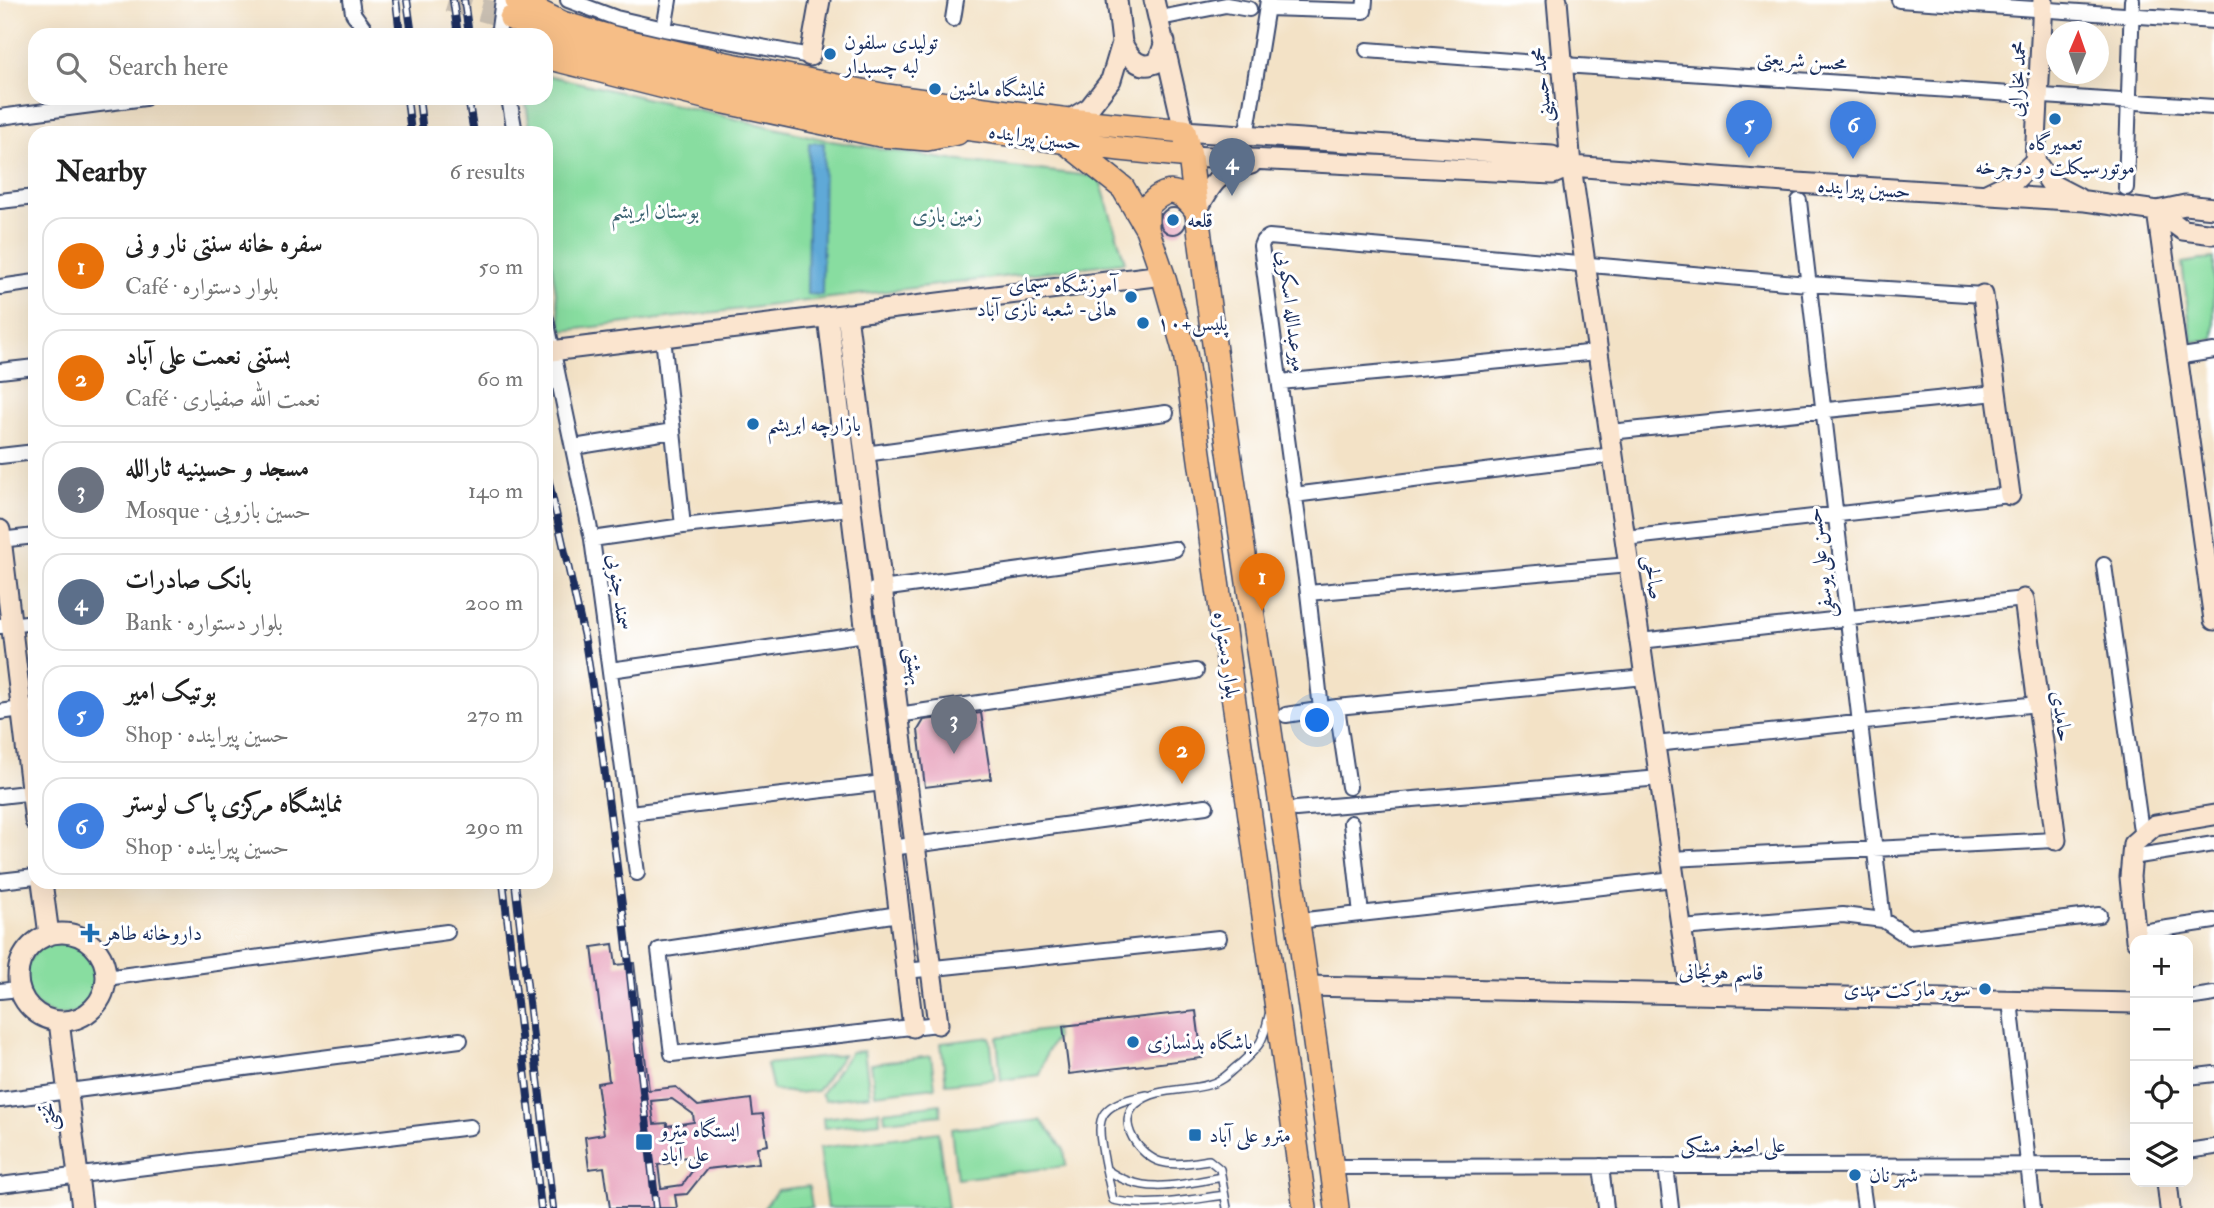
<!DOCTYPE html>
<html lang="en">
<head>
<meta charset="utf-8">
<style>
	:root { --surface:#fff; --page:#f2f2f2; --text:#222; --muted:#767676; --line:#e0e0e0; --accent:#1f6fb2 }
	body { margin:0; font-family:"IM FELL Double Pica",Amiri,serif; background:var(--page); color:var(--text) }
	.controls { position:absolute; right:21px; bottom:21px; display:grid; overflow:hidden; border-radius:14px; box-shadow:0 7px 28px #0002 }
	.controls button { width:63px; height:63px; display:grid; place-items:center; padding:0; border:0; border-bottom:2px solid var(--line); background:var(--surface); color:var(--text); font:35px sans-serif }
	.compass { position:absolute; left:2046px; top:21px; width:63px; height:63px; border-radius:50%; background:var(--surface); box-shadow:0 7px 28px #0002; rotate:2deg }
	.you { position:absolute; left:1318px; top:721px; width:24px; height:24px; margin:-18px; border:5px solid #fff; border-radius:50%; background:#1a73e8; box-shadow:0 0 0 10px #1a73e833 }
	.badge { display:grid; place-items:center; width:46px; height:46px; border-radius:50%; background:var(--accent); color:#fff; font-size:23px; font-weight:700 }
	.pin { position:absolute; translate:-50% -58px; filter:drop-shadow(0 2px 4px #0008) }
	.pin::after { content:''; position:absolute; top:37px; width:24px; height:21px; background:inherit; clip-path:polygon(0 0,100% 0,50% 100%) }
	.list { margin:0; padding:0; list-style:none }
	h2 { display:flex; justify-content:space-between; align-items:center; height:91px; margin:0; padding:0 28px; font-size:30px }
	h2 small { font-size:23px; font-weight:400; color:var(--muted) }
	.list li { display:grid; grid-template-columns:46px 1fr auto; gap:21px; align-items:center; box-sizing:border-box; height:98px; margin:0 14px 14px; padding:0 14px; border:2px solid var(--line); border-radius:21px }
	.list b { display:block; font-size:26px; white-space:nowrap }
	.list p { margin:0; font-size:23px; white-space:nowrap; color:var(--muted) }
	.list em { font-size:23px; font-style:normal; color:var(--muted) }
	.icon { flex:none; width:38px; height:38px; fill:none; stroke:currentColor; stroke-width:2; stroke-linecap:round; stroke-linejoin:round }
	.map { position:relative; flex:none; width:2214px; height:1208px; overflow:hidden }
	.search { position:absolute; background:var(--surface); box-shadow:0 7px 28px #0002; left:28px; top:28px; width:525px; height:77px; display:flex; align-items:center; gap:18px; box-sizing:border-box; padding:0 24px; border-radius:21px; color:var(--muted); font-size:26px }
	.panel { position:absolute; background:var(--surface); box-shadow:0 7px 28px #0002; left:28px; top:126px; width:525px; height:763px; border-radius:21px }
	.map>svg:first-child { display:block }
	.green { fill:#88dda0; stroke:#52867f; stroke-width:2 }
	.water { fill:#5fa9d7; stroke:#3d6c9a; stroke-width:2 }
	.building { fill:#e7a0bb; fill-rule:evenodd }
	.lines { fill:none; stroke-linecap:round; stroke-linejoin:round }
	.primary-tunnel { stroke:#c8beb1; stroke-width:23; stroke-dasharray:23 11; stroke-linecap:butt }
	.lane-casing { stroke:#3b4a6e; stroke-width:10 }
	.street-casing { stroke:#3b4a6e; stroke-width:18 }
	.secondary-casing { stroke:#3b4a6e; stroke-width:23 }
	.primary-casing { stroke:#3b4a6e; stroke-width:26 }
	.lane { stroke:#fff; stroke-width:7 }
	.street { stroke:#fff; stroke-width:14 }
	.secondary { stroke:#fbe5cf; stroke-width:19 }
	.primary { stroke:#f6be87; stroke-width:23 }
	.rail-casing { stroke:#1b2f5e; stroke-width:8 }
	.rail { stroke:#fff; stroke-width:5; stroke-dasharray:16; stroke-linecap:butt }
	.poi-dot { fill:#1f6fb2; stroke:#fff; stroke-width:2.5 }
	.labels { text-anchor:middle; stroke-width:6; stroke-linejoin:round; paint-order:stroke }
	.poi-label { font-size:21px; fill:#1b2f5e; stroke:#fff; text-anchor:start }
	.street-label { font-size:21px; fill:#1b2f5e; stroke:#fff }
	.park-label { font-size:21px; fill:#3c6372; stroke:#fff }
</style>
</head>
<body>
<div class="map">
<svg width="2214" height="1208" viewBox="0 0 2214 1208">
	<rect width="100%" height="100%" fill="#fff"/>
	<filter id="ink" filterUnits="userSpaceOnUse"><feTurbulence type="fractalNoise" baseFrequency=".0143" numOctaves="2"/><feDisplacementMap in="SourceGraphic" scale="14" xChannelSelector="R" yChannelSelector="G"/><feConvolveMatrix kernelMatrix="1 2 1 2 8 2 1 2 1" color-interpolation-filters="sRGB"/></filter>
	<filter id="wash" filterUnits="userSpaceOnUse"><feTurbulence type="fractalNoise" baseFrequency=".00686" numOctaves="4" result="noise"/><feDisplacementMap in="SourceGraphic" scale="28" xChannelSelector="R" yChannelSelector="G"/><feGaussianBlur stdDeviation="1.57" result="paint"/><feColorMatrix in="noise" values="0 0 0 0 0 0 0 0 0 0 0 0 0 0 0 0 0 1.4 0 .05"/><feComposite in="paint" operator="in"/></filter>
	<g filter="url(#wash)">
		<rect width="100%" height="100%" fill="#f3e2c6"/>
		<!-- green -->
		<path class="green" d="M546,75L831,141L944,159L1099,177L1125,262L562,331L546,229V133H531L525,98H546Z
			M2214,258V339L2192,342L2182,263Z
			M25 978a37 37 0 1 1 74 0a37 37 0 1 1-74 0Z
			M1055,1029L1056,1038L1047,1052L1039,1075L1001,1080L997,1037Z
			M990,1037L995,1079L946,1084L941,1043Z
			M864,1051L870,1095L825,1100L821,1094L851,1052Z
			M843,1055L817,1091L796,1093L773,1090L767,1064Z
			M931,1056L935,1087L875,1094L871,1064Z
			M940,1104L941,1115L885,1121L884,1111Z
			M879,1111L880,1122L824,1128L823,1118Z
			M1041,1120L1064,1149L1066,1166L957,1179L951,1129Z
			M938,1132L948,1208H827L819,1148Z
			M809,1186L812,1208H764L777,1190Z"/>
		<!-- water -->
		<path class="water" d="M809,143H824L822,295L807,294Z"/>
		<g id="blocks">
			<!-- building -->
			<path class="building" d="M1160 221a13 13 0 1 1 26 0a13 13 0 1 1-26 0Z
				M981,713L991,779L925,787L918,730L924,720Z
				M613,944L616,965L634,963L649,1090L676,1087L698,1106L751,1099L753,1115L763,1114L768,1145L757,1147L759,1163L707,1169L687,1194L675,1195L677,1208H610L604,1167L589,1169L585,1137L604,1134L597,1083L609,1081L592,947ZM672,1099L693,1114L694,1122L667,1126V1123L654,1124L651,1101ZM697,1156L698,1163L682,1185L661,1188L658,1165L670,1163V1159Z
				M1196,1011L1202,1058L1069,1074L1063,1026Z"/>
		</g>
	</g>
	<g filter="url(#ink)">
		<use href="#blocks" fill-opacity="0" stroke="#3b4a6e" stroke-width="2"/>
		<g class="lines">
			<!-- primary-tunnel -->
			<path class="primary-tunnel" d="M448,0L511,18"/>
			<defs>
				<path id="lane" d="M1147,1095C1092,1106 1096,1119 1106,1169C1142,1196 1180,1185 1221,1177
					M1106,1169L1113,1200C1148,1208 1188,1200 1224,1195
					M1227,1208L1220,1169L1209,1160C1195,1162 1175,1166 1161,1162C1140,1156 1115,1123 1136,1104C1160,1083 1198,1095 1223,1078C1229,1074 1234,1068 1240,1064C1261,1045 1263,1042 1269,1015"/>
				<path id="street" d="M351,0L353,13L369,35
					M568,0L616,18L664,29L810,56
					M1899,0L2214,21
					M1267,8L1364,11L1365,0
					M1160,18L1226,5L1249,9
					M953,19L956,0
					M664,29L669,0
					M498,35L503,0
					M1367,50L1563,65L2214,107
					M509,98L515,133
					M0,117L145,98
					M1246,137L1268,0
					M2126,188L2132,0
					M0,201L35,197
					M1799,201L1883,920
					M0,287L35,282
					M546,319L592,539L637,873
					M663,337L683,526
					M2176,357L2214,351
					M0,371L35,367
					M1280,382L1598,352
					M1610,432L1996,393
					M574,447L673,431
					M865,454L1166,413
					M0,456L35,452
					M1294,495L1613,455
					M1625,538L2010,495
					M592,539L683,526L850,508
					M0,540L35,536
					M2104,565L2142,838
					M874,590L1175,549
					M1308,593L1629,565
					M0,626L35,622
					M1640,641L2024,599
					M610,670L866,634
					M1337,707L1349,787
					M1321,709L1308,593L1261,246L1263,241L1269,237L1808,284L1983,295
					M0,712L35,707
					M898,715L1196,671
					M1286,715L1337,707L1645,677
					M1655,744L2038,704
					M0,796L35,792
					M1296,809L1660,778
					M630,813L883,783
					M1351,823L1361,914
					M891,848L1206,806
					M2132,857L2214,844
					M1671,859L2056,840
					M0,881L35,877
					M899,914L659,950L672,1054L938,1024
					M1297,921L1674,879
					M1681,928L1843,915L1883,920L1909,937L2099,915
					M2135,933L2214,921
					M906,971L1219,938
					M106,978L447,932
					M0,991L19,989
					M2188,998L2214,994
					M2010,1001L2033,1208
					M2188,1077L2214,1074
					M0,1100L460,1040
					M2188,1151L2214,1147
					M1601,1166L1606,1208
					M1666,1166L1671,1208
					M1859,1166L1865,1208
					M1331,1167L2135,1165
					M0,1185L470,1127"/>
				<path id="secondary" d="M1154,0L1184,131L1552,156L1571,166L1797,183L2085,201L2157,211L2185,205L2214,208
					M1557,0L1571,166L1691,994
					M1122,43C1130,59 1140,71 1158,62L1165,42
					M810,56L820,0
					M1069,120L1089,108L1111,80L1122,43L1117,0
					M1190,156L1553,174L1571,166
					M2035,161L2043,0
					M2035,161L2051,184L2078,198
					M1984,195L2015,180L2035,161
					M1197,211C1212,182 1218,172 1251,164
					M2157,211L2214,620
					M2157,211L2183,230L2214,234
					M1983,295L2010,495
					M847,314L938,1024
					M828,317L913,1027
					M551,351L1163,275
					M0,530L35,821
					M2024,599L2056,840
					M42,882L49,935
					M18 977a44 44 0 1 1 88 0a44 44 0 1 1-88 0Z
					M2136,940L2130,877L2133,844L2155,825L2214,815
					M1306,986L2135,1003
					M59,1021L82,1208
					M2167,1182L2170,1208"/>
				<path id="primary" d="M517,1L562,23L617,39L722,63L887,96L1069,120L1184,131L1190,156C1232,508 1293,857 1337,1208
					M511,18L556,39L613,55L883,117L1120,149L1190,156
					M546,57L716,100L880,135L927,139L957,133
					M1063,140L1123,188L1147,229L1163,275L1185,353L1305,1208
					M1147,229V207C1168,184 1180,190 1197,211"/>
			</defs>
			<!-- lane casing -->
			<use href="#lane" class="lane-casing"/>
			<!-- street casing -->
			<use href="#street" class="street-casing"/>
			<!-- secondary casing -->
			<use href="#secondary" class="secondary-casing"/>
			<!-- primary casing -->
			<use href="#primary" class="primary-casing"/>
			<!-- lane -->
			<use href="#lane" class="lane"/>
			<!-- street -->
			<use href="#street" class="street"/>
			<!-- secondary -->
			<use href="#secondary" class="secondary"/>
			<!-- primary -->
			<use href="#primary" class="primary"/>
			<defs>
				<path id="rail" d="M396,0L400,35
					M407,0L412,35
					M453,0L458,35
					M464,0L469,35
					M407,98L411,133
					M419,98L423,133
					M468,98L474,133
					M546,469L585,641L598,722L624,920L656,1208
					M503,882L541,1208
					M515,882L553,1208"/>
			</defs>
			<!-- rail casing -->
			<use href="#rail" class="rail-casing"/>
			<!-- rail -->
			<use href="#rail" class="rail"/>
		</g>
	</g>
	<!-- markers -->
	<g class="poi-dot">
		<circle cx="830" cy="54" r="7"/>
		<circle cx="935" cy="89" r="7"/>
		<circle cx="2055" cy="119" r="7"/>
		<circle cx="1173" cy="220" r="7"/>
		<circle cx="1131" cy="297" r="7"/>
		<circle cx="1143" cy="323" r="7"/>
		<circle cx="753" cy="424" r="7"/>
		<path d="M86.5 922.5h7v7h7v7h-7v7h-7v-7h-7v-7h7z"/>
		<circle cx="1985" cy="989" r="7"/>
		<circle cx="1133" cy="1042" r="7"/>
		<rect x="1188" y="1128" width="14" height="14" rx="3.5"/>
		<rect x="635" y="1133" width="18" height="18" rx="3.5"/>
		<circle cx="1855" cy="1175" r="7"/>
	</g>
	<g class="labels">
		<!-- poi labels -->
		<g class="poi-label">
			<text x="844" y="49">تولیدی سلفون<tspan x="844" dy="24">لبه‌ چسبدار</tspan></text>
			<text x="949" y="96">نمایشگاه ماشین</text>
			<text x="2055" y="150" text-anchor="middle">تعمیرگاه<tspan x="2055" dy="24">موتورسیکلت و دوچرخه</tspan></text>
			<text x="1187" y="227">قلعه</text>
			<text x="1117" y="292" text-anchor="end">آموزشگاه سیمای<tspan x="1117" dy="24">هانی- شعبه نازی آباد</tspan></text>
			<text x="1157" y="330">پلیس+۱۰</text>
			<text x="767" y="431">بازارچه ابریشم</text>
			<text x="104" y="940">داروخانه طاهر</text>
			<text x="1971" y="996" text-anchor="end">سوپر مارکت مهدی</text>
			<text x="1147" y="1049">باشگاه بدنسازی</text>
			<text x="660" y="1137">ایستگاه مترو<tspan x="660" dy="24">علی آباد</tspan></text>
			<text x="1209" y="1142">مترو علی آباد</text>
			<text x="1869" y="1182">شهر نان</text>
		</g>
		<!-- street labels -->
		<g class="street-label">
			<text transform="translate(1802 60) rotate(4)" y="7">محسن شریعتی</text>
			<text transform="translate(2017 79) rotate(-87)" y="7">محمد بخارایی</text>
			<text transform="translate(1541 85) rotate(-95)" y="7">محمد حسینی</text>
			<text transform="translate(1035 137) rotate(8)" y="7">حسین پیراینده</text>
			<text transform="translate(1864 188) rotate(4)" y="7">حسین پیراینده</text>
			<text transform="translate(1292 311) rotate(83)" y="7">میرعبدالله اسکویی</text>
			<text transform="translate(1820 563) rotate(-97)" y="7">حسن علی یوسفی</text>
			<text transform="translate(1654 577) rotate(82)" y="7">صالحی</text>
			<text transform="translate(620 592) rotate(82)" y="7">سمند جنوبی</text>
			<text transform="translate(1227 655) rotate(82)" y="7">بلوار دستواره</text>
			<text transform="translate(915 666) rotate(83)" y="7">بهشتی</text>
			<text transform="translate(2062 716) rotate(82)" y="7">حامدی</text>
			<text transform="translate(1721 972) rotate(1)" y="7">قاسم هونجانی</text>
			<text transform="translate(48 1117) rotate(-97)" y="7">تختی</text>
			<text x="1733" y="1152">علی اصغر مشکی</text>
		</g>
		<!-- park labels -->
		<g class="park-label">
			<text x="655" y="218">بوستان ابریشم</text>
			<text x="947" y="222">زمین بازی</text>
		</g>
	</g>
</svg>
<div class="controls">
<button>+</button>
<button>−</button>
<button><svg class="icon" aria-label="locate" viewBox="0 0 24 24"><circle cx="12" cy="12" r="6"/><path d="M12 2v4M12 18v4M2 12h4M18 12h4"/></svg></button>
<button><svg class="icon" aria-label="layers" viewBox="0 0 24 24"><path d="M12 4l9 5-9 5-9-5zM3 14l9 5 9-5"/></svg></button>
</div>
<svg class="compass" viewBox="-18 -18 36 36"><path d="M0-13l5 13h-10z" fill="#e53935"/><path d="M0 13l5-13h-10z" fill="#767676"/></svg>
<div class="you"></div>
<div class="pin badge" style="left:1262px;top:611px;background:#e8710a">1</div>
<div class="pin badge" style="left:1182px;top:784px;background:#e8710a">2</div>
<div class="pin badge" style="left:954px;top:754px;background:#6b7280">3</div>
<div class="pin badge" style="left:1232px;top:196px;background:#5c6f8a">4</div>
<div class="pin badge" style="left:1749px;top:158px;background:#3f7fe0">5</div>
<div class="pin badge" style="left:1853px;top:159px;background:#3f7fe0">6</div>
<div class="search"><svg class="icon" aria-label="search" viewBox="0 0 24 24"><circle cx="10" cy="10" r="6"/><path d="M15 15l6 6"/></svg>Search here</div>
<section class="panel">
<h2>Nearby<small>6 results</small></h2>
<ul class="list">
<li><span class="badge" style="background:#e8710a">1</span><div><b>سفره خانه سنتی نار و نی</b><p>Café · بلوار دستواره</p></div><em>50 m</em></li>
<li><span class="badge" style="background:#e8710a">2</span><div><b>بستنی نعمت علی آباد</b><p>Café · نعمت الله صفیاری</p></div><em>60 m</em></li>
<li><span class="badge" style="background:#6b7280">3</span><div><b>مسجد و حسینیه ثارالله</b><p>Mosque · حسین بازویی</p></div><em>140 m</em></li>
<li><span class="badge" style="background:#5c6f8a">4</span><div><b>بانک صادرات</b><p>Bank · بلوار دستواره</p></div><em>200 m</em></li>
<li><span class="badge" style="background:#3f7fe0">5</span><div><b>بوتیک امیر</b><p>Shop · حسین پیراینده</p></div><em>270 m</em></li>
<li><span class="badge" style="background:#3f7fe0">6</span><div><b>نمایشگاه مرکزی پاک لوستر</b><p>Shop · حسین پیراینده</p></div><em>290 m</em></li>
</ul>
</section>
</div>
</body>
</html>
